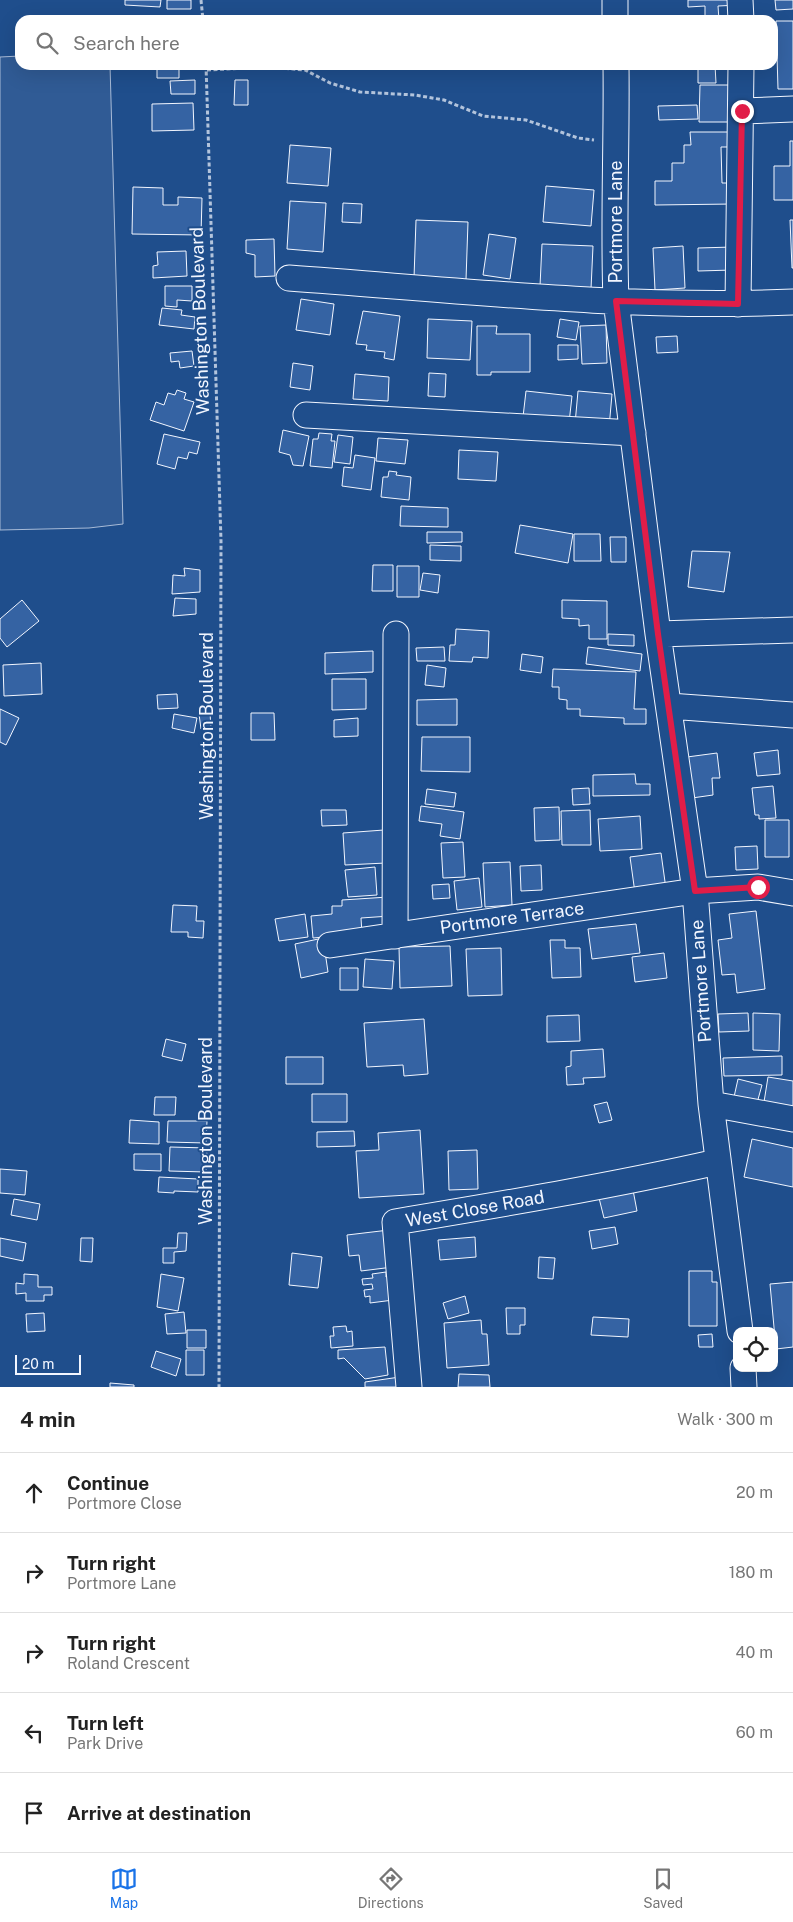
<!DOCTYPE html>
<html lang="en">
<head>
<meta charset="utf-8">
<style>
	:root { --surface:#fff; --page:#f6f6f6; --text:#222; --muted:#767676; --line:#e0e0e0; --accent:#1a73e8 }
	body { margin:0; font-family:"Public Sans",sans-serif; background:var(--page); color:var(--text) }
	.controls { position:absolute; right:15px; bottom:15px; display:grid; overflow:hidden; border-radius:10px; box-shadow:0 5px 20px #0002 }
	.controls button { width:45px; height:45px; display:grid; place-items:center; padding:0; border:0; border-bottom:1px solid var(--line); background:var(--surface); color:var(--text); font:25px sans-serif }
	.scale { position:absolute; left:15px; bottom:12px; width:66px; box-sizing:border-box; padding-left:5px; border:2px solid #f2f6ff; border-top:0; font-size:14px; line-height:18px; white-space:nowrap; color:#f2f6ff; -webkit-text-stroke:4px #1f4e8c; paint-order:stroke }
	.stop { position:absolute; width:15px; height:15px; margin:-11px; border:4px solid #e11d48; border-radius:50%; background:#fff }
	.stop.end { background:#e11d48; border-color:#fff; box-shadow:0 1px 5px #0008 }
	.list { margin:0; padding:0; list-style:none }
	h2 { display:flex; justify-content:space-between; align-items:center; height:65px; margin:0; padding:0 20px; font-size:21px }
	h2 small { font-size:16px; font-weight:400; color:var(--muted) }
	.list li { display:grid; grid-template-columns:32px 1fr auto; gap:15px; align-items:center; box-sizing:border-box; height:80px; padding:0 20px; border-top:1px solid var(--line) }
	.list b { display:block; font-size:19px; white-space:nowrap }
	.list p { margin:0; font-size:16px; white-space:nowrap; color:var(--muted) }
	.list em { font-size:16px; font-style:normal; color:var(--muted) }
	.icon { flex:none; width:28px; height:28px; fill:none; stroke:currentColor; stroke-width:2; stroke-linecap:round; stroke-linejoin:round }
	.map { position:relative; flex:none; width:793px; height:1387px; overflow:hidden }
	.search { position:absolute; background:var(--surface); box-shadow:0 5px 20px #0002; left:15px; right:15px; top:15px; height:55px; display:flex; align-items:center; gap:12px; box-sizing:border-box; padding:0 18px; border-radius:15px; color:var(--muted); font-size:19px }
	.sheet { height:465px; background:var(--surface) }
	nav { display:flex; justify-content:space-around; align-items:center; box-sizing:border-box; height:70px; border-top:1px solid var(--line); background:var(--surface); font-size:14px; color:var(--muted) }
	nav a { display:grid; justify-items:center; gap:2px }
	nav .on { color:var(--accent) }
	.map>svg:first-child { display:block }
	.built { fill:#305b95; stroke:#a8bbd7 }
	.building { fill:#3563a3; stroke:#f2f6ff }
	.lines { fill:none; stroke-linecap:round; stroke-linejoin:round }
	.minor-casing { stroke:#f2f6ff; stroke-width:27 }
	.path { stroke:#b3c4dc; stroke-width:3; stroke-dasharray:4 2.5; stroke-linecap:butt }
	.minor { stroke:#1f4e8c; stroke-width:25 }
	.route { stroke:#e11d48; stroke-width:6 }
	.labels { text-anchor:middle; stroke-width:4; stroke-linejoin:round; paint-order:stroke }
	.street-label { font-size:18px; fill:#f2f6ff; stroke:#1f4e8c }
</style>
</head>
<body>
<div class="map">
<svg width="793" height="1387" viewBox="0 0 793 1387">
	<rect width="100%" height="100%" fill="#1f4e8c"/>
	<!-- built -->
	<path class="built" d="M20,56V65H110L123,524L89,528L0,530V57Z"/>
	<!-- building -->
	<path class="building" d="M125,0H161L160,7L125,5Z
		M167,0H191V9H167Z
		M688,0H739V5L718,6L719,20H705V6L688,7Z
		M775,0H793V9L776,10Z
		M776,21H793V89H778Z
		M698,65H715L716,83H698Z
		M157,68H179V78H157Z
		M195,80V94H171L170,81Z
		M235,80H248V105H234Z
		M700,85H731V122H699Z
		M193,103L194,130L152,131V104Z
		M697,105L698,119L659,120L658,106Z
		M690,132H733V147H721L722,183H733V204L655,205V181H672V163H684V145H691Z
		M790,141H793V200H774V166H790Z
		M290,145L331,148L328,186L287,183Z
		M546,186L594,190L591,226L543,222Z
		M133,187L163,188V205H178V197L202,198L201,235L132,234Z
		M290,201L326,203L323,252L287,249Z
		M343,203L362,204L361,223L342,222Z
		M416,220L468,222L466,280L414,278Z
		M790,220H793V268H792Z
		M489,234L516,238L510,279L483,275Z
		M274,239L275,276L255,277V255L246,253V240Z
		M542,244L593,246L591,289L540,286Z
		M683,246L685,288L655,290L653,248Z
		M733,247V270L698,271V248Z
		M186,251L187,276L153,278V266L158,265L157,252Z
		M165,286H192V301L177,300V307L165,306Z
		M301,299L334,304L330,335L296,330Z
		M162,308L182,310L181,315L195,317L194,329L159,325Z
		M363,311L400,316L394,360L384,358L385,352L366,350L367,345L356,344Z
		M428,319L472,321L470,360L427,358Z
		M560,319L579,322L576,340L557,337Z
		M606,325L607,363L582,364L580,326Z
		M477,326H497L496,334H530V372H491V375H477Z
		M677,336L678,352L657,353L656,337Z
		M558,345H578V359L558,360Z
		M192,351L194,366L180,368L179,361L171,362L170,353Z
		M293,363L313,366L310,390L290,387Z
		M429,373L446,374L445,397L428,396Z
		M355,374L389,377L388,401L353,399Z
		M177,390L186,393L184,399L194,402L184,431L150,420L156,402L164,405L168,393L175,395Z
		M526,391L572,396L569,423L523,417Z
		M578,391L612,394L609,428L575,424Z
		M283,430L309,436L303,466L293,465L290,455L279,452Z
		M319,433L332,434L331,441H335L332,468L310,466L313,439H318Z
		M164,434L200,442L197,454L189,452L187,459L178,457L175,469L157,464Z
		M338,435L353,437L350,464L334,462Z
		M378,438L408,440L405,464L376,461Z
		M459,450L498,452L496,481L458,479Z
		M355,455L375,458L371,490L342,486L344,467L353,468Z
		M389,471L397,472L396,475L411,477L409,500L381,497L383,477H388Z
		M401,506L448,508V527L400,526Z
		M520,525L573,534L568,563L515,553Z
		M427,532H462V542L427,543Z
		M574,534H600L601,561H574Z
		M610,537H626V562H611Z
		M430,545L461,546V561L430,560Z
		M692,551L730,552L724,592L688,587Z
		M373,565H393V591H372Z
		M397,566H419V597H397Z
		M184,568L200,570V592L172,594L173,575L185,576Z
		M423,573L440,575L438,593L420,590Z
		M175,598L196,599V614L173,616Z
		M22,600L39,621L7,647L0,638V619Z
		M562,600L607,601V639H589V625L579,626V619L562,618Z
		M456,629L489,631L488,658L473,657L472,662L449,661L450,645H455Z
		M608,634L634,635V646L608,645Z
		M444,647L445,661H417L416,648Z
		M588,647L642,654L640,671L586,664Z
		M373,651V672L325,674V653Z
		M522,654L543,657L541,673L520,670Z
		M41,663L42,694L4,696L3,665Z
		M427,665L446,668L444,687L425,685Z
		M553,669L636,672L634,709H646V724H624V718L580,716V709H567V700L559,699V687H552Z
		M332,679H366V709L332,710Z
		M177,694L178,708L158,709L157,695Z
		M457,699V725H417V700Z
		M0,709L19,718L6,745L0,742Z
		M210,713L211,728L201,729L199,714Z
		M251,713H274L275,740H251Z
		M174,714L197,718L194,733L172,728Z
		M358,718V736L334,737V720Z
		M422,737H470V772L421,771Z
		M778,750L780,774L757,776L754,753Z
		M717,753L720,778H712L713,795L692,798L687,757Z
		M635,774L636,784H650V795L593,796V775Z
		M773,786L776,818L759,819V815H755L752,788Z
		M589,788L590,804L573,805L572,789Z
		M427,789L456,793L454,807L425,804Z
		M421,806L464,812L460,839L440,836L442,824L419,821Z
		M559,807L560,840L535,841L534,808Z
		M321,810H346L347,825L322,826Z
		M590,810L591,845H562L561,811Z
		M640,816L642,849L600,851L598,819Z
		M765,820H789V857H765Z
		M384,830L386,863L345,865L343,833Z
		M463,842L465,877L443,878L441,843Z
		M757,846L758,869L736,870L735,847Z
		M661,853L666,889L635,893L630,857Z
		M510,862L512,905L485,907L483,863Z
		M541,865L542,890L521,891L520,866Z
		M375,867L377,895L348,897L345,870Z
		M479,878L482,907L457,910L454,881Z
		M449,884L450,898L433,899L432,885Z
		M388,897L390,916L361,918L362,934L313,938L311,916L332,914V906H342V900Z
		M173,905L197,906L196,921H204L203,938L188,937V932H171Z
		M756,911L765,989L737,993L735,974L722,975L718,940L732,938L729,914Z
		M305,914L308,937L279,941L275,919Z
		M636,924L640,953L592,959L588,929Z
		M323,938L328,972L301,978L295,944Z
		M550,940H565V948H580L581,977L552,978Z
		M450,946L452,986L400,988L399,947Z
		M501,948L502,995L468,996L466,949Z
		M664,953L667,978L635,982L632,957Z
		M365,959L394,961L392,989L363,987Z
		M340,968H358V990H340Z
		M748,1013L749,1031L719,1032L718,1014Z
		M753,1013L780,1014L779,1051L753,1050Z
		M579,1015L580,1041L547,1042V1016Z
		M424,1019L428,1074L404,1076L403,1065L367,1067L364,1023Z
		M166,1039L186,1044L182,1061L162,1056Z
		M603,1049L605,1077L583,1078L584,1084L567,1085L566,1067L571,1066V1051Z
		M782,1056V1075L724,1076L723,1058Z
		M286,1057H323V1084H286Z
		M768,1077L793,1081V1107L764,1102Z
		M738,1079L762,1085L757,1103L734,1097Z
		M312,1094H347V1122H312Z
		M155,1097H176L175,1115H154Z
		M607,1102L612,1120L599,1123L594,1105Z
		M130,1120L159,1122V1144L129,1143Z
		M168,1121H207L206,1143L167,1142Z
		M420,1130L424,1194L359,1198L356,1151L379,1150L378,1133Z
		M354,1131L355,1146L317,1147V1132Z
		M752,1139L793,1148V1187L744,1177Z
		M170,1147L207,1148L206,1172L169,1171Z
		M477,1150L478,1189L449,1190L448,1151Z
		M134,1154H161V1171L134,1170Z
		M0,1169L27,1171L25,1195L0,1193Z
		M159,1177L198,1179V1192L174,1191V1193L158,1192Z
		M633,1190L637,1211L604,1218L599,1198Z
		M14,1199L40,1204L37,1220L11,1215Z
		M615,1227L618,1244L592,1249L589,1231Z
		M389,1230L393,1267L361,1271L359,1255L349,1256L347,1235Z
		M178,1233H187L186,1251L174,1252V1263H163V1248H177Z
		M475,1237L476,1257L440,1260L438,1240Z
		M0,1238L26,1243L23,1261L0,1256Z
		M81,1238H93L92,1262L80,1261Z
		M292,1253L322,1257L318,1288L289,1285Z
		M539,1257L555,1258L553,1279L538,1278Z
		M689,1271H712V1282H717V1326H689Z
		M386,1272V1277L398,1275L401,1299L370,1303V1296L365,1297L364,1290L373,1289L372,1284L363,1285L362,1279L373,1278L372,1274Z
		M24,1274L38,1275V1287H52V1295H44V1301H26V1293L16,1294V1283L24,1284Z
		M161,1274L184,1278L178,1311L157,1307Z
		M793,1282V1347L776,1349L770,1284Z
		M465,1296L469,1313L448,1319L443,1303Z
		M506,1308H525V1325H520V1334H507Z
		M184,1312L186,1333L167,1334L165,1314Z
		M44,1313L45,1331L27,1332L26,1314Z
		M593,1317L629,1319L628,1337L591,1335Z
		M481,1320L482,1334H487L489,1365L447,1368L444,1323Z
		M346,1326L347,1332L352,1331L353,1346L331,1348L330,1336H334L333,1327Z
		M187,1330H206V1348H187Z
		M712,1334L713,1347H699L698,1335Z
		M385,1347L388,1375L365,1379L344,1358L338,1359V1350Z
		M186,1350H204V1375H186Z
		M156,1351L181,1359L176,1376L151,1367Z
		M459,1374L489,1375L490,1387H458Z
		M400,1377L402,1387H365V1382Z
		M110,1383L134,1385V1387H110Z"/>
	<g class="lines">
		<defs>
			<path id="minor" d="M615,0V20
				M740,0L741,20
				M616,65C617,144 613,223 616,301L658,634L695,891L711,1104L740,1331
				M742,111L793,109
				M289,278C456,290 625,309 793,302
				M738,304L741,65
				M306,415L633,433
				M658,634L793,630
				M669,706L793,715
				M395,936L396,634
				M330,945L695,891L758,887L793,893
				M711,1104L793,1119
				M743,1368L744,1387
				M409,1387L395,1222C503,1204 611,1186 717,1162"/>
		</defs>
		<!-- minor casing -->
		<use href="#minor" class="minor-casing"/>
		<!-- path -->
		<path class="path" d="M201,0L203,20
			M206,65L221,541L219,1387
			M207,70L269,67L305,70L330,83L360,92L415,95L444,100L483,116L526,120L578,138L594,140"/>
		<!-- minor -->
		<use href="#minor" class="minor"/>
	</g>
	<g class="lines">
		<!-- route -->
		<path class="route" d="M742,111L738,304L616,301L658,634L695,891L758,887"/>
	</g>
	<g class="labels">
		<!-- street labels -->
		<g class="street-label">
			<text transform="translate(616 222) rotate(-90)" y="6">Portmore Lane</text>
			<text transform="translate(200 321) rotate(-92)" y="6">Washington Boulevard</text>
			<text transform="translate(207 726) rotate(-90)" y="6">Washington Boulevard</text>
			<text transform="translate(512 918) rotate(-8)" y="6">Portmore Terrace</text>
			<text transform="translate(701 981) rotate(-94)" y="6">Portmore Lane</text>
			<text transform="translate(206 1131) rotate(-90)" y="6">Washington Boulevard</text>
			<text transform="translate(475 1209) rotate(-10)" y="6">West Close Road</text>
		</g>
	</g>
</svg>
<div class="controls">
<button><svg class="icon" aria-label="locate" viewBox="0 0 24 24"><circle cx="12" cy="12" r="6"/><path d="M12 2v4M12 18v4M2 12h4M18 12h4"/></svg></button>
</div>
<div class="scale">20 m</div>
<div class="stop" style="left:758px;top:887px"></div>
<div class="stop end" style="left:742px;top:111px"></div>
<div class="search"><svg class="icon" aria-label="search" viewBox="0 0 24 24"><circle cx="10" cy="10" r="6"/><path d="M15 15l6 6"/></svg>Search here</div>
</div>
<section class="sheet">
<h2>4 min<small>Walk · 300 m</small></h2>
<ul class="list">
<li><svg class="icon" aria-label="ahead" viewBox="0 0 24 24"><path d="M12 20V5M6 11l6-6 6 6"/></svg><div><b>Continue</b><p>Portmore Close</p></div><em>20 m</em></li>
<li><svg class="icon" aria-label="right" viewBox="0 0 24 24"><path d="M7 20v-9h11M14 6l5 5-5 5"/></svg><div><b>Turn right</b><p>Portmore Lane</p></div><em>180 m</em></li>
<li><svg class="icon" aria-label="right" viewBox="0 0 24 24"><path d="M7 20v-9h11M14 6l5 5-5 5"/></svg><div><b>Turn right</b><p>Roland Crescent</p></div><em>40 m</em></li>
<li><svg class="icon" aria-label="left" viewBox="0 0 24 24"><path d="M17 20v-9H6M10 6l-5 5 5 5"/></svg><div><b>Turn left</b><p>Park Drive</p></div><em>60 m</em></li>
<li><svg class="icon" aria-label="arrive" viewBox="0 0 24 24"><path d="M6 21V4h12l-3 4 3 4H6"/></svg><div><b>Arrive at destination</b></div></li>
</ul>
</section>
<nav>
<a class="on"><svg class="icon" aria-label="map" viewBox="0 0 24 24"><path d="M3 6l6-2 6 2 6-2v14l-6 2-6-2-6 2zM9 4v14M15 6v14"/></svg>Map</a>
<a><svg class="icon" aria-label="directions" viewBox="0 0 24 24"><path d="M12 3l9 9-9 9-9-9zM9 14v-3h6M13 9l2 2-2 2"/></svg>Directions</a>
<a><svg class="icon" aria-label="saved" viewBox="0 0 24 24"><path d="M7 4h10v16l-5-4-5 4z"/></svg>Saved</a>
</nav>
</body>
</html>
